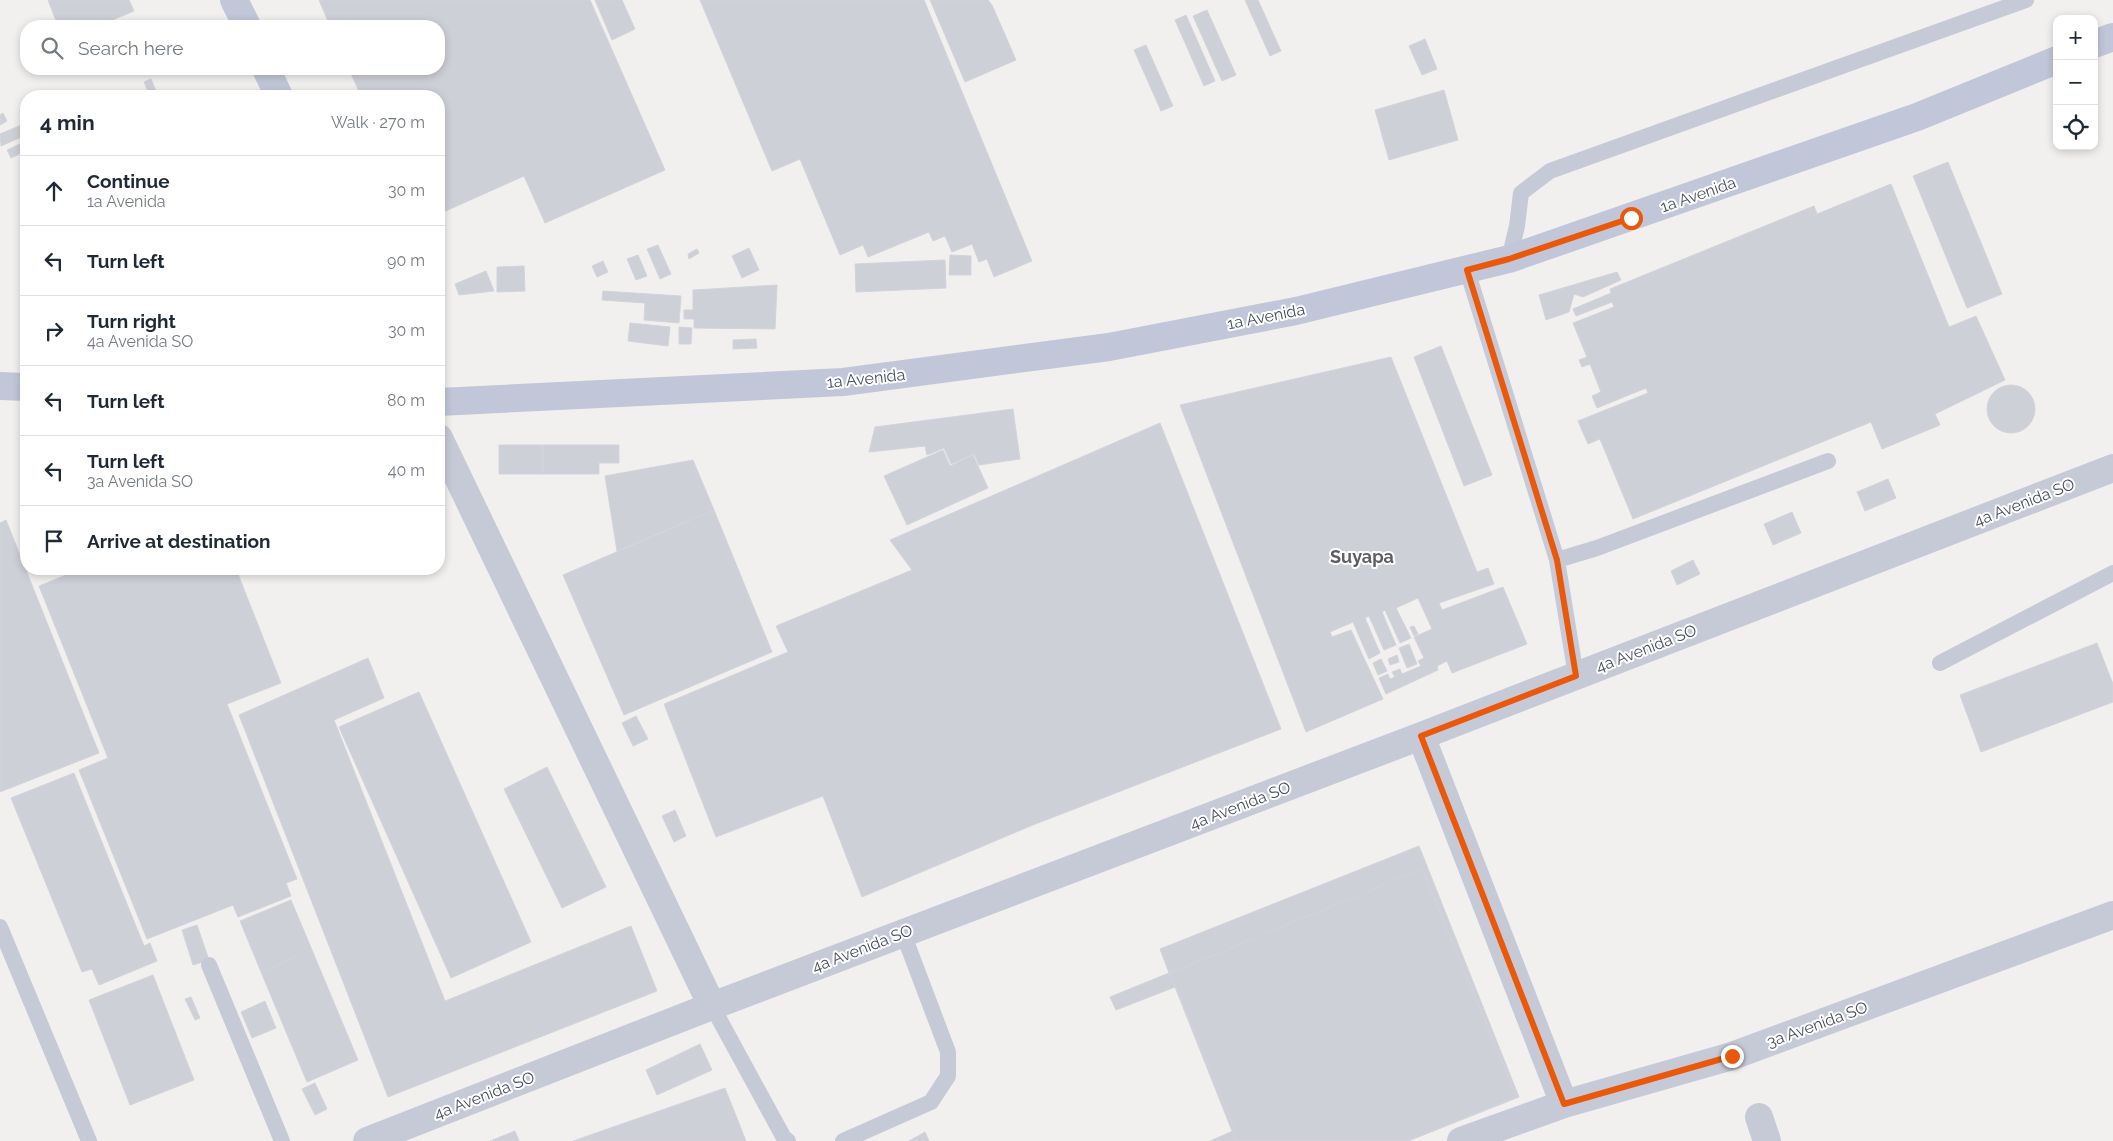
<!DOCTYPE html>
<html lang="en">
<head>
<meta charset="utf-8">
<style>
	:root { --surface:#fff; --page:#f6f6f7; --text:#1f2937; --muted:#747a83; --line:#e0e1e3 }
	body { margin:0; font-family:Raleway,sans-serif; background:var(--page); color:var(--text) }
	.controls { position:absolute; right:15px; top:15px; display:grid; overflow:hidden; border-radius:10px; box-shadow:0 2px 8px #0003 }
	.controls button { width:45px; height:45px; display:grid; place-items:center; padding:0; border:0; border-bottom:1px solid var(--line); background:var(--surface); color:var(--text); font:25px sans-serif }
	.stop { position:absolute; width:15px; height:15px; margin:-11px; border:4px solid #ea580c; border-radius:50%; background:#fff }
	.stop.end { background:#ea580c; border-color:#fff; box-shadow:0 1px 5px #0008 }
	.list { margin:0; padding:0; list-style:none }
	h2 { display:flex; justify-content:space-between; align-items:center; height:65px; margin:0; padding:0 20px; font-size:21px }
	h2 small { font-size:16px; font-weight:400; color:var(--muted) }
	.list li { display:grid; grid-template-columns:32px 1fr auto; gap:15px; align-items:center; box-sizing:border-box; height:70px; padding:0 20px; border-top:1px solid var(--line) }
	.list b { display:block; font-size:19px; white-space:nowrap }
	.list p { margin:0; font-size:16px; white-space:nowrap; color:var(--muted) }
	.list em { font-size:16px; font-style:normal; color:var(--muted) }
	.icon { flex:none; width:28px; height:28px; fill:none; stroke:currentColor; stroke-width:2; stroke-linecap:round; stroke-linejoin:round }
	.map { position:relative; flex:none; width:2113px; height:1141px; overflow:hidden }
	.search { position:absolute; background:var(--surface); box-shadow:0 2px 8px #0003; left:20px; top:20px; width:425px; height:55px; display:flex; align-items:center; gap:12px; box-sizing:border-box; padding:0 18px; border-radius:20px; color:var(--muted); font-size:19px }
	.panel { position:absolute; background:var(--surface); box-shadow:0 2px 8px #0003; left:20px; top:90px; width:425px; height:485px; border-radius:20px }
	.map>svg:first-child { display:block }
	.building { fill:#ced0d7; stroke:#d3d3db }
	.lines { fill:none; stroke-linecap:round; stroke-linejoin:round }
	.lane { stroke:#c6cad7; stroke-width:16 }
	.street { stroke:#c6cad7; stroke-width:28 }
	.secondary { stroke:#c1c7d9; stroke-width:28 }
	.route { stroke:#ea580c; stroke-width:6 }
	.labels { text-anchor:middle; stroke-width:4; stroke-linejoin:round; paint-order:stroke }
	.street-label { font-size:16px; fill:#474d5d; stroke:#fff }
	.neighbourhood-label { font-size:18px; font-weight:bold; fill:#5c5d65; stroke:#fff }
</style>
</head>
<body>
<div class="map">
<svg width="2113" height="1141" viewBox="0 0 2113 1141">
	<rect width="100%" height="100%" fill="#f2f0ef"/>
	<!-- building -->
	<path class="building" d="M48,0H129L134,11L98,26H58Z
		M319,0H590L665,170L545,223L524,176L439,214V96H361L349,69H439V26H330Z
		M595,0H622L635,29L612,40Z
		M700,0H924L1032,261L994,277L987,259L979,262L972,244L952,252L945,236L933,241L929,232L868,257L863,245L840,255L800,159L772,171Z
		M930,0H988L992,5L1016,60L965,82Z
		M1245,0H1258L1281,51L1270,56Z
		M1207,10L1236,75L1222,81L1193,16Z
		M1186,15L1215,81L1204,86L1175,20Z
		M211,21L213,26H202L201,25Z
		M1425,39L1437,69L1422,75L1409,46Z
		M1146,45L1173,106L1161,111L1134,50Z
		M151,79L158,96H150L144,82Z
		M1444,90L1458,140L1389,160L1375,110Z
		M3,113L7,121L0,125V115Z
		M26,123V135L1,146L0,134Z
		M26,141V151L11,158L7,150Z
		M1948,162L2002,294L1967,308L1913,176Z
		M1891,184L1949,327L1976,316L2005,380L1935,414L1940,425L1882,449L1871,422L1633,519L1600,439L1588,444L1578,421L1648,393L1646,388L1597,408L1592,396L1601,392L1590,364L1582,367L1579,360L1587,357L1573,323L1614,307L1612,302L1576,316L1573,309L1611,293L1610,289L1814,206L1817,214Z
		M658,245L671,274L660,279L647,249Z
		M749,248L759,270L742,278L732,256Z
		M697,249L699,253L689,259L688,254Z
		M638,255L647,276L636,280L627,259Z
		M950,255L971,256V275H949Z
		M945,260L946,288L856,292L855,264Z
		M603,261L608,272L597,277L592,266Z
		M524,266L525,291L497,292V267Z
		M486,271L494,291L459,295L455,284Z
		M1617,272L1621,280L1583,297L1574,294L1569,312L1546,320L1539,295Z
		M777,285L775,329L694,328V319H684V310H693V290Z
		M603,291L681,296L679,323L644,320L645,303L602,300Z
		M630,323L670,327L668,346L628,341Z
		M679,327L692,328L691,344H679Z
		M756,339L757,348L733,349V340Z
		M1441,346L1492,475L1464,486L1414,357Z
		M1391,357L1477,572L1488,568L1494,584L1439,603L1442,610L1503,587L1527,644L1452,673L1447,661L1437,666L1438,670L1386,694L1379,678L1388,674L1390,679L1395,677L1392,672L1400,669L1402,674L1421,666L1418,661L1424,658L1414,637L1432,629L1418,598L1396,608L1411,638L1400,643L1385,610L1382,612L1396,645L1384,650L1369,616L1365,618L1380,653L1369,659L1353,622L1330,632L1332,637L1351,630L1383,699L1306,732L1180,405Z
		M1987 409a24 24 0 1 1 48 0a24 24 0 1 1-48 0Z
		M1013,409L1020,459L979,465L974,454L951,464L944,448L927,455L925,446L869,452L875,427Z
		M1160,423L1281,729L1033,825L862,897L823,796L716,837L664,704L788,652L776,626L912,570L890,540Z
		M499,445H543V474H499Z
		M543,445H619V463H599V474H543Z
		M943,450L950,466L973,455L988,488L907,525L884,476Z
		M693,460L714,510L617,551L605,476Z
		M1888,479L1896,498L1865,511L1857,492Z
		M714,510L772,652L624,715L563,575Z
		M1792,512L1801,533L1773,545L1764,524Z
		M6,520L99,753L0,792V523Z
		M1693,560L1700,574L1677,585L1671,571Z
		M81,569H236L281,683L227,704L297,879L286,883L291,896L238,917L233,905L147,939L79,770L108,758L39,586Z
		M1414,626L1418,634L1414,636L1410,627Z
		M2097,643L2113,684V702L1981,752L1960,695Z
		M1409,644L1417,664L1407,668L1399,648Z
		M1397,655L1399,662L1390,665L1388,659Z
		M368,658L384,698L334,720L445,1001L631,926L657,991L388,1097L239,715Z
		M1381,659L1387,671L1378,675L1373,663Z
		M419,692L531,942L451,978L339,727Z
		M636,716L648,739L633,746L622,723Z
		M547,767L606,887L562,908L504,789Z
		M74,773L144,946L150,943L157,961L99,985L92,969L82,972L11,798Z
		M675,810L686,836L674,842L662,816Z
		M1419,846L1519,1097L1408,1141H1236L1175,987L1116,1010L1110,997L1169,973L1160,949Z
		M1422,869L1517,1097L1408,1141H1210L1235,1130L1170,973Z
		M291,900L312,950L261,972L240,921Z
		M197,925L209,960L193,965L182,930Z
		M312,950L358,1060L307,1082L261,972Z
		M153,975L194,1080L130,1105L89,1000Z
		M191,997L200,1018L195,1020L185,999Z
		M265,1001L276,1028L252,1038L241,1012Z
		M700,1044L712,1070L657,1095L646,1070Z
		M315,1083L327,1109L315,1115L302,1089Z
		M725,1088L746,1141H573Z
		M515,1131L519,1141H490Z
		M925,1132L929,1141H909Z"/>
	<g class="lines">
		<!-- lane -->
		<path class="lane" d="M1509,259L1517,226L1521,193L1550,171L2026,0
			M1467,270L1557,560
			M1940,663L2113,573
			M1576,676L1557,560L1597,548L1828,461
			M0,927L89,1141
			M209,965L282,1141
			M712,1006L784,1138L788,1141
			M843,1141L931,1102L948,1076V1052L903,933"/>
		<!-- street -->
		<path class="street" d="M439,438L712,1006
			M1421,736L1564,1104
			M1759,1117L1767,1141
			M367,1141L712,1006L1421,736L2113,468
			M1461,1141L1564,1104L1732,1056L2113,915"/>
		<!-- secondary -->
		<path class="secondary" d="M234,0L247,26
			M2094,44L2113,37
			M266,69L279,96
			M0,386L26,387
			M439,402L843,382L1109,347L1296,311L1509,259L1917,117L2057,60"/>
	</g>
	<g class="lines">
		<!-- route -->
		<path class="route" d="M1631,218L1509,259L1467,270L1557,560L1576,676L1421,736L1564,1104L1732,1056"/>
	</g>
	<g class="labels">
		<!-- street labels -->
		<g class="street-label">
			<text transform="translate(1698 194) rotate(-19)" y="6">1a Avenida</text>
			<text transform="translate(1266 316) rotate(-11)" y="6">1a Avenida</text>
			<text transform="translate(866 378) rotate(-6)" y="6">1a Avenida</text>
			<text transform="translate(2024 502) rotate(-21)" y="6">4a Avenida SO</text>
			<text transform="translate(1646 648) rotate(-21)" y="6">4a Avenida SO</text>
			<text transform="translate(1240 805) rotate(-21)" y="6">4a Avenida SO</text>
			<text transform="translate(862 948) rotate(-21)" y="6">4a Avenida SO</text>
			<text transform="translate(1817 1024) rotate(-20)" y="6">3a Avenida SO</text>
			<text transform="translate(484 1095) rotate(-21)" y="6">4a Avenida SO</text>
		</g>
		<!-- neighbourhood labels -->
		<g class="neighbourhood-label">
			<text x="1362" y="563">Suyapa</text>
		</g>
	</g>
</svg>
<div class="controls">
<button>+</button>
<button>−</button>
<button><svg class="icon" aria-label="locate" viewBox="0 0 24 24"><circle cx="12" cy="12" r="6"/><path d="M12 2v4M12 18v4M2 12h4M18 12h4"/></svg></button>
</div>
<div class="stop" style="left:1631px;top:218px"></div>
<div class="stop end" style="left:1732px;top:1056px"></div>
<div class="search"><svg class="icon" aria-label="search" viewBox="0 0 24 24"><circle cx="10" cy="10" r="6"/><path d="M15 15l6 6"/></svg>Search here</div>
<section class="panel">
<h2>4 min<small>Walk · 270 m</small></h2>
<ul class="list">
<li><svg class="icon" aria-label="ahead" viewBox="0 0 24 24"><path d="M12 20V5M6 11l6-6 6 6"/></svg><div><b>Continue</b><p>1a Avenida</p></div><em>30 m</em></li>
<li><svg class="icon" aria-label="left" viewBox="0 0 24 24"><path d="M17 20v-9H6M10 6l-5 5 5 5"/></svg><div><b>Turn left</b></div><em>90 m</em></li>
<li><svg class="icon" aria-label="right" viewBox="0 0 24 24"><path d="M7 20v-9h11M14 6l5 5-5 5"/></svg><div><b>Turn right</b><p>4a Avenida SO</p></div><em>30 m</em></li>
<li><svg class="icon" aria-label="left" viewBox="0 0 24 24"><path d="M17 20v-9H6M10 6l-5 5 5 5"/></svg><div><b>Turn left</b></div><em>80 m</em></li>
<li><svg class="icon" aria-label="left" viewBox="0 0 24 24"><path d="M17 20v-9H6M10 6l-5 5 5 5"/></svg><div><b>Turn left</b><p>3a Avenida SO</p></div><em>40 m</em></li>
<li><svg class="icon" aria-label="arrive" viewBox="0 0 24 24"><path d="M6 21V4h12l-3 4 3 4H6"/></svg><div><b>Arrive at destination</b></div></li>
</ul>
</section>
</div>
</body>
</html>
